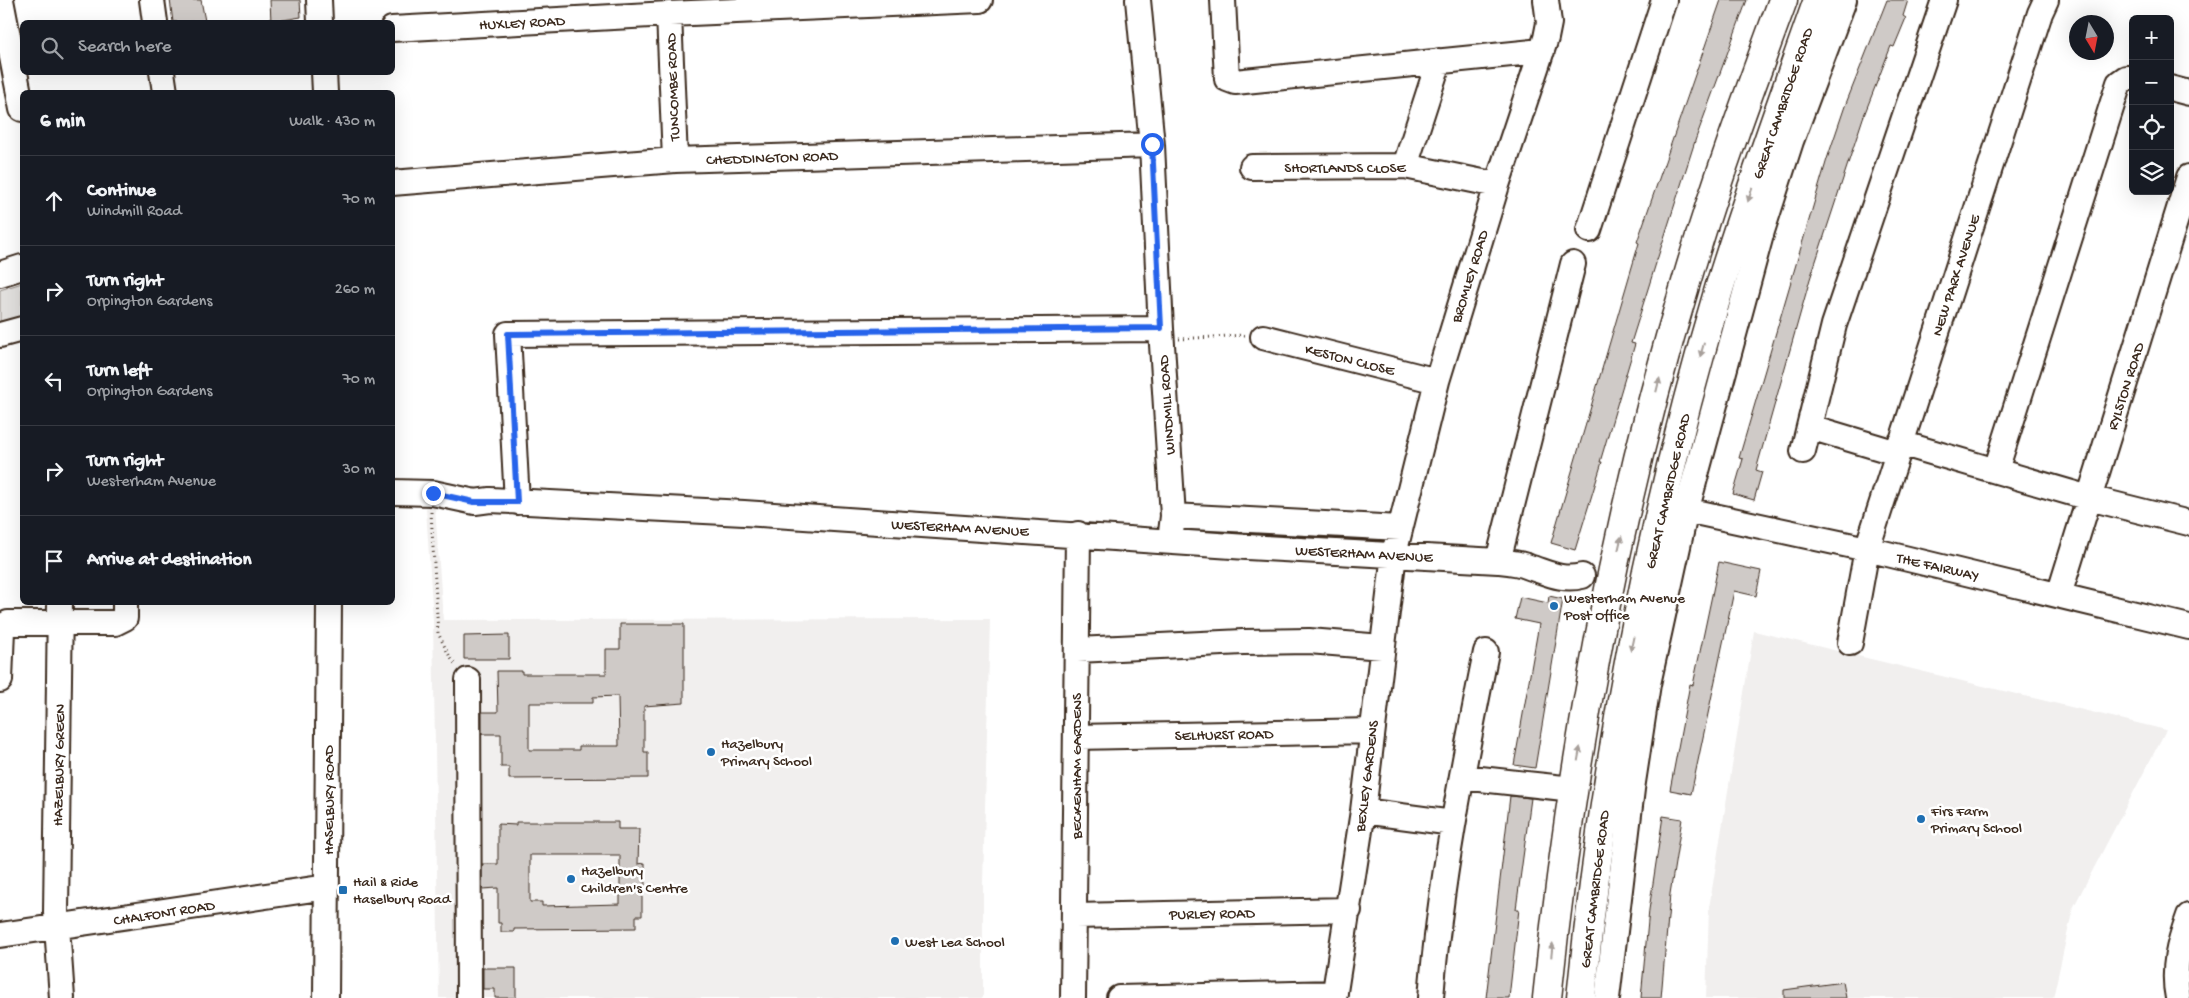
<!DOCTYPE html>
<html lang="en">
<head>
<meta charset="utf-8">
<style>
	:root { --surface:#171b24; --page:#242831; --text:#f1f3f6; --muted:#9ea1a6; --line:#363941 }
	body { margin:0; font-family:"Gochi Hand",sans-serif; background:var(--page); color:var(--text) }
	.controls { position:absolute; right:15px; top:15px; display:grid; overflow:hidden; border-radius:8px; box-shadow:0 5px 20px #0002 }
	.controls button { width:45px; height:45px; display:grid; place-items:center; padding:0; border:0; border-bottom:1px solid var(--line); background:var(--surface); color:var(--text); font:25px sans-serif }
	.compass { position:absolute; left:2069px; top:15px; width:45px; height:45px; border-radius:50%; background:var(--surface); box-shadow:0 5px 20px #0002; rotate:170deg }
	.stop { position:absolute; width:15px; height:15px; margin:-11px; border:4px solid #2563eb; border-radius:50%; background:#fff }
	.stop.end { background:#2563eb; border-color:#fff; box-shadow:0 1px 5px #0008 }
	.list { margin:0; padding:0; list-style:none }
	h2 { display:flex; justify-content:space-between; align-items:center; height:65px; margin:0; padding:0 20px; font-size:21px }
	h2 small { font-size:16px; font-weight:400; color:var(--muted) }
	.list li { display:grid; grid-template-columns:32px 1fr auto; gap:15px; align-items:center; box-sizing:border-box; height:90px; padding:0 20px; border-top:1px solid var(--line) }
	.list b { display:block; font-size:19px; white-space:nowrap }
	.list p { margin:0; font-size:16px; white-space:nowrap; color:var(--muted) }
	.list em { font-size:16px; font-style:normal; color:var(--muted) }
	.icon { flex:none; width:28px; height:28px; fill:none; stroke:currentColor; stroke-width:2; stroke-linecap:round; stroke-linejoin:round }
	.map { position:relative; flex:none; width:2189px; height:998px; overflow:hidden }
	.search { position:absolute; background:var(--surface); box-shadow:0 5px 20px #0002; left:20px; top:20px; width:375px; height:55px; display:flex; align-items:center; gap:12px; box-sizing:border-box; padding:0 18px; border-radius:8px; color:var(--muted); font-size:19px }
	.panel { position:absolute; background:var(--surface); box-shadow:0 5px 20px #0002; left:20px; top:90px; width:375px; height:515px; border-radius:8px }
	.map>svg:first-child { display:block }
	.built { fill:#f1efee }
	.green { fill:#e2e0de; stroke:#8e857e }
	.building { fill:#cfcac7; stroke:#3b2a1e; fill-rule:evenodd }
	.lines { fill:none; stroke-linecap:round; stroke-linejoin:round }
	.minor-casing { stroke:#3b2a1e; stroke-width:28 }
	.highway-casing { stroke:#3b2a1e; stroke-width:31 }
	.path { stroke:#3b2a1e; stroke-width:3; stroke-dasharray:1 4; stroke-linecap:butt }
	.minor { stroke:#fff; stroke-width:24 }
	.highway { stroke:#fff; stroke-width:28 }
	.oneway { fill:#a79f9a }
	.route { stroke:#2563eb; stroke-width:6 }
	.poi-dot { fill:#1f6fb2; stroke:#fff; stroke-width:2 }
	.labels { text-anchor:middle; stroke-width:5; stroke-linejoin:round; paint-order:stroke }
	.street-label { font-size:15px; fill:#3b2a1e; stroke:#fff }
	.poi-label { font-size:15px; fill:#3b2a1e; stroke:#fff; text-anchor:start }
</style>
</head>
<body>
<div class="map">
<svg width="2189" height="998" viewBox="0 0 2189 998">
	<rect width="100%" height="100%" fill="#fff"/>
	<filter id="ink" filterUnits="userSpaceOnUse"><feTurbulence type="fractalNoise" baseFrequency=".02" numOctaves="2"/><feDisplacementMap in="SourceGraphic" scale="10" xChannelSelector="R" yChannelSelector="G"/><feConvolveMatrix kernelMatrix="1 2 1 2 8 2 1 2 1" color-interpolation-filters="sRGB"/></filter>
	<g filter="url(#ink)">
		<!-- built -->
		<path class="built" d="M435,507L443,620L990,619L983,884V998H439L433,621L426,508Z
			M1754,631L2166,730L2073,908L2053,998H1706L1709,908Z"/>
		<!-- green -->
		<path class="green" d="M22,283V320L0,326V290Z"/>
		<!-- building -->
		<path class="building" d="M170,0H201L205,21L173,22Z
			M270,0H300L301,17L271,22Z
			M1721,0H1747L1696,138L1657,260L1631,343L1635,344L1600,462H1602L1575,550L1551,543L1639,243L1637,242Z
			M1887,0H1908L1903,16L1906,18L1894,47L1891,46L1863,118L1810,279L1756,470L1762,472L1754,500L1733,494L1743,459L1739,458L1827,159L1845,106Z
			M1719,562L1761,571L1756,596L1734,591L1691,794L1670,790L1690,684L1693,685Z
			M1549,596L1563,599L1535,768L1514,765L1539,624L1515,619L1520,597L1548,603Z
			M620,624H684V703L644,706V752H648V778L509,779V767H501V734H482V712H498L497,671H522V674H606V649H620ZM618,696L619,746H579V750H529V703H593V697Z
			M509,635V659H464V636Z
			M1510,796L1531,798L1516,909H1519L1509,998H1486Z
			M1663,816L1682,819L1670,894L1661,998H1641L1649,910Z
			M516,822H618V829H639L638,864L645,863V893H642V916H636V928L514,929V932H501V923H498V888L482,889V864H498V824L516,825ZM530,855H620V904L542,906V902H530Z
			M483,968H516V998H495V989H483Z
			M1843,982L1846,998H1784V990Z"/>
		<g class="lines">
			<defs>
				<path id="minor" d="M1,0L22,109
					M152,0L155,22
					M319,0L320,22
					M1138,0L1152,145L1161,329L1173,516L1170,541
					M1223,0L1227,79L1235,82L1542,51
					M669,14L675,160
					M392,29L669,14L980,0
					M162,72L165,92
					M324,72L325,92
					M2170,88L2189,93
					M1405,166L1439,61
					M1252,167L1405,166L1497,185
					M392,183L675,160L1152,145
					M1589,230L1664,0
					M0,274L22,267
					M0,335L22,329
					M1263,337L1437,381
					M1810,427L1897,453
					M1900,443L2089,498L2189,523
					M1803,451L1834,325L1944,0
					M1996,470L2119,83L2126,78H2133
					M392,492L433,493L475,502L490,500L744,513L1247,547L1498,561C1508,562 1520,563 1529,567C1548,573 1562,581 1582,576
					M517,502L508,334L1161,329
					M1686,510L1867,549L2189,627
					M1173,516L1400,528
					M1498,561L1573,264
					M2059,595L2189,177
					M60,602L56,912L62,998
					M1850,643L1867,549L2040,13L2046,0
					M1077,650L1243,642L1309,641L1382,647
					M0,680L2,629L8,623H115L125,618V602
					M468,680L469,998
					M1076,737L1372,731
					M1462,777L1573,789
					M1363,811L1453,823
					M1075,916L1349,910
					M0,935L327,887
					M326,998L329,602
					M1073,998L1078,534
					M1119,998L1335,993
					M1334,998L1363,811L1394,554L1437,381L1497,185L1546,38L1549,23L1546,0
					M1431,998C1440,881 1463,767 1486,652
					M1607,998L1632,789L1648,684L1684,519L1762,231L1791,141L1844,0
					M2178,998C2172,969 2179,943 2189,916"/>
				<path id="highway" d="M1547,998C1572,755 1616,513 1687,279C1715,184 1749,92 1783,0
					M1581,998C1605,758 1650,520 1719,289C1749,191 1784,96 1818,0"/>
			</defs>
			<!-- minor casing -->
			<use href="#minor" class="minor-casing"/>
			<!-- highway casing -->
			<use href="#highway" class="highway-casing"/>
			<!-- path -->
			<path class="path" d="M1179,339L1245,335
				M431,512L438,633L450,657L456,665"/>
			<!-- minor -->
			<use href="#minor" class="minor"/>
			<!-- highway -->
			<use href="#highway" class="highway"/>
		</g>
		<!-- one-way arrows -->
		<defs><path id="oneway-solid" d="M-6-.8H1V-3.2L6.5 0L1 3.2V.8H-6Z" transform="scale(1.25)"/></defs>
		<g class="oneway">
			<use href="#oneway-solid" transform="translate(1750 195) rotate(108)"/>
			<use href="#oneway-solid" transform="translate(1702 350) rotate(106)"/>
			<use href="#oneway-solid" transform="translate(1658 385) rotate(-76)"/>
			<use href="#oneway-solid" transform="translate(1620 543) rotate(-77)"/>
			<use href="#oneway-solid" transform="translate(1632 644) rotate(102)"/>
			<use href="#oneway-solid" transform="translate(1579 754) rotate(-80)"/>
			<use href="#oneway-solid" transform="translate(1552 950) rotate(-84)"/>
		</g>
	</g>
	<g class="lines" filter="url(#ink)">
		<!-- route -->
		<path class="route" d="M433,493L474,502H517L508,334L1161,328L1152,144"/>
	</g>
	<!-- markers -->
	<g class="poi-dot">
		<circle cx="1554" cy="606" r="5"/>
		<circle cx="711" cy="752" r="5"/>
		<circle cx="1921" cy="819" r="5"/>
		<circle cx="571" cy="879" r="5"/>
		<rect x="338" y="885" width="10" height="10" rx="2.5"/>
		<circle cx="895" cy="941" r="5"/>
	</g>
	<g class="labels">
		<!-- street labels -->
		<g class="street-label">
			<text transform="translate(522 22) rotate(-3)" y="5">HUXLEY ROAD</text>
			<text transform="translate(672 87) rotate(-92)" y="5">TUNCOMBE ROAD</text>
			<text transform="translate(1782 103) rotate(-71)" y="5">GREAT CAMBRIDGE ROAD</text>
			<text transform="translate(772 157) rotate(-2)" y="5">CHEDDINGTON ROAD</text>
			<text x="1345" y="172">SHORTLANDS CLOSE</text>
			<text transform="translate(1955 275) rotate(-72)" y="5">NEW PARK AVENUE</text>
			<text transform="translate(1469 276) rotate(-73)" y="5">BROMLEY ROAD</text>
			<text transform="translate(1350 359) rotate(14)" y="5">KESTON CLOSE</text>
			<text transform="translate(2125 386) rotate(-72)" y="5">RYLSTON ROAD</text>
			<text transform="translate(1166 405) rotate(-94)" y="5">WINDMILL ROAD</text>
			<text transform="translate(1667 491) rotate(-77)" y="5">GREAT CAMBRIDGE ROAD</text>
			<text transform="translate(960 527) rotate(3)" y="5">WESTERHAM AVENUE</text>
			<text transform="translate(1364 553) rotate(3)" y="5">WESTERHAM AVENUE</text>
			<text transform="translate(1938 566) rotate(13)" y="5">THE FAIRWAY</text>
			<text transform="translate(1224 734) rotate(-1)" y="5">SELHURST ROAD</text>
			<text transform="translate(58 765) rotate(-89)" y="5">HAZELBURY GREEN</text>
			<text transform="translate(1076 766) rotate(-90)" y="5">BECKENHAM GARDENS</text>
			<text transform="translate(1366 776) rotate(-83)" y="5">BEXLEY GARDENS</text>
			<text transform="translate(328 800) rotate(-90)" y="5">HASELBURY ROAD</text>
			<text transform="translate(1594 889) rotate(-83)" y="5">GREAT CAMBRIDGE ROAD</text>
			<text transform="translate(164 912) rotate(-9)" y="5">CHALFONT ROAD</text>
			<text transform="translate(1212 913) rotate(-1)" y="5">PURLEY ROAD</text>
		</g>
		<!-- poi labels -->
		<g class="poi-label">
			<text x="1564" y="602">Westerham Avenue<tspan x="1564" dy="17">Post Office</tspan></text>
			<text x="721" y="748">Hazelbury<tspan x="721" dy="17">Primary School</tspan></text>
			<text x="1931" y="815">Firs Farm<tspan x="1931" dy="17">Primary School</tspan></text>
			<text x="581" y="875">Hazelbury<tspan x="581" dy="17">Children's Centre</tspan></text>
			<text x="353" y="886">Hail &amp; Ride<tspan x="353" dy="17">Haselbury Road</tspan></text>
			<text x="905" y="946">West Lea School</text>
		</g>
	</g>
</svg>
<div class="controls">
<button>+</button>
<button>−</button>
<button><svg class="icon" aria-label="locate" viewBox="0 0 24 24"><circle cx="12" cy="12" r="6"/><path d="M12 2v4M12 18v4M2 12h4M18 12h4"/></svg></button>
<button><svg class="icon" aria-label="layers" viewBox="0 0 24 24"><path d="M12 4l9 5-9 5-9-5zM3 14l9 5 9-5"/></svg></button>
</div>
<svg class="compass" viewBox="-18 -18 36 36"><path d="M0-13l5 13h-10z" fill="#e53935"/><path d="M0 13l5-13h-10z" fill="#9ea1a6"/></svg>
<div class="stop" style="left:1152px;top:144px"></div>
<div class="stop end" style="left:433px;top:493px"></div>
<div class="search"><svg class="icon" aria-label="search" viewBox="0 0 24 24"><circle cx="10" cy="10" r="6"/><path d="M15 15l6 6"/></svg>Search here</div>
<section class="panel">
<h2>6 min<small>Walk · 430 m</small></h2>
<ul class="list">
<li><svg class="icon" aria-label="ahead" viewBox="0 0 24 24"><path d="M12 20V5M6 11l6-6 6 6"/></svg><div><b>Continue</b><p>Windmill Road</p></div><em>70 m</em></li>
<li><svg class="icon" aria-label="right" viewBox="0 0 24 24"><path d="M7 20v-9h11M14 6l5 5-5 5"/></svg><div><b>Turn right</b><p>Orpington Gardens</p></div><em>260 m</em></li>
<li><svg class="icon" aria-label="left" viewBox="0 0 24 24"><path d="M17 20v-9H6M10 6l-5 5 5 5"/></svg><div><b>Turn left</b><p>Orpington Gardens</p></div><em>70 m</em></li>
<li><svg class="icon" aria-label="right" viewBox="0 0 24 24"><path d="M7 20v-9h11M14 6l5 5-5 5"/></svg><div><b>Turn right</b><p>Westerham Avenue</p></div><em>30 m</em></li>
<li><svg class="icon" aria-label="arrive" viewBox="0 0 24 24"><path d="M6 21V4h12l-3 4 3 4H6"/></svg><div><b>Arrive at destination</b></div></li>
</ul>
</section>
</div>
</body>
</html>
